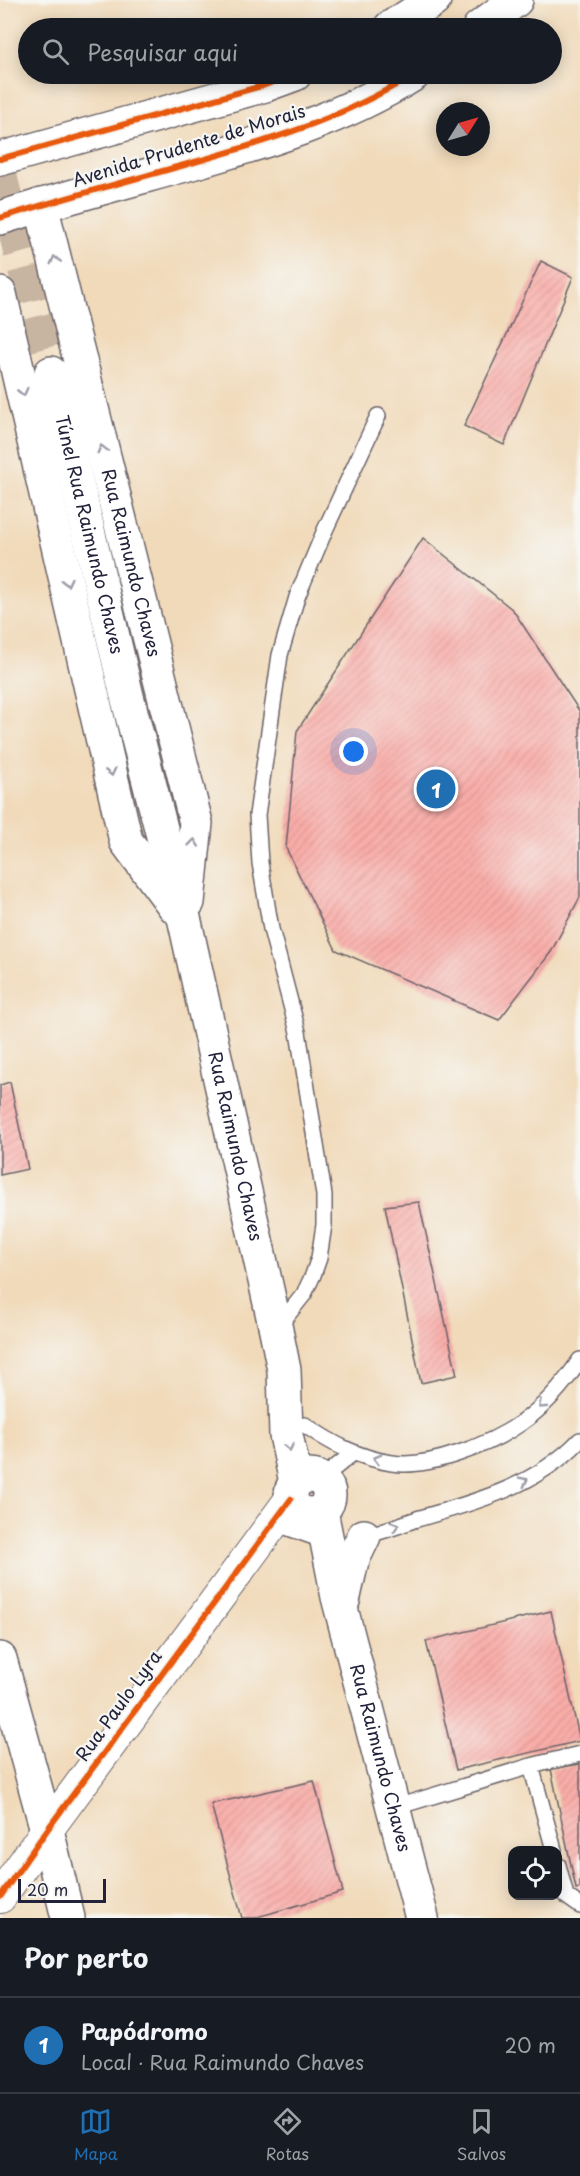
<!DOCTYPE html>
<html lang="pt">
<head>
<meta charset="utf-8">
<style>
	:root { --surface:#171b24; --page:#20242c; --text:#f1f3f6; --muted:#9ea1a6; --line:#363941; --accent:#1f6fb2 }
	body { margin:0; font-family:"Playpen Sans",sans-serif; background:var(--page); color:var(--text) }
	.controls { position:absolute; right:18px; bottom:18px; display:grid; overflow:hidden; border-radius:12px; box-shadow:0 3px 15px #0003 }
	.controls button { width:54px; height:54px; display:grid; place-items:center; padding:0; border:0; border-bottom:2px solid var(--line); background:var(--surface); color:var(--text); font:30px sans-serif }
	.compass { position:absolute; left:436px; top:102px; width:54px; height:54px; border-radius:50%; background:var(--surface); box-shadow:0 3px 15px #0003; rotate:53deg }
	.scale { position:absolute; left:18px; bottom:15px; width:88px; box-sizing:border-box; padding-left:6px; border:3px solid #22223b; border-top:0; font-size:16px; line-height:21px; white-space:nowrap; color:#22223b; -webkit-text-stroke:4px #f6f6f2; paint-order:stroke }
	.you { position:absolute; left:354px; top:752px; width:21px; height:21px; margin:-15px; border:4px solid #fff; border-radius:50%; background:#1a73e8; box-shadow:0 0 0 9px #1a73e833 }
	.badge { display:grid; place-items:center; width:39px; height:39px; border-radius:50%; background:var(--accent); color:#fff; font-size:20px; font-weight:700 }
	.pin { position:absolute; translate:-50% -50%; border:3px solid #fff; box-shadow:0 2px 6px #0006 }
	.list { margin:0; padding:0; list-style:none }
	h2 { display:flex; justify-content:space-between; align-items:center; height:78px; margin:0; padding:0 24px; font-size:26px }
	h2 small { font-size:20px; font-weight:400; color:var(--muted) }
	.list li { display:grid; grid-template-columns:39px 1fr auto; gap:18px; align-items:center; box-sizing:border-box; height:96px; padding:0 24px; border-top:2px solid var(--line) }
	.list b { display:block; font-size:22px; white-space:nowrap }
	.list p { margin:0; font-size:20px; white-space:nowrap; color:var(--muted) }
	.list em { font-size:20px; font-style:normal; color:var(--muted) }
	.icon { flex:none; width:33px; height:33px; fill:none; stroke:currentColor; stroke-width:2; stroke-linecap:round; stroke-linejoin:round }
	.map { position:relative; flex:none; width:580px; height:1918px; overflow:hidden }
	.search { position:absolute; background:var(--surface); box-shadow:0 3px 15px #0003; left:18px; right:18px; top:18px; height:66px; display:flex; align-items:center; gap:15px; box-sizing:border-box; padding:0 21px; border-radius:33px; color:var(--muted); font-size:22px }
	.sheet { height:174px; background:var(--surface) }
	nav { display:flex; justify-content:space-around; align-items:center; box-sizing:border-box; height:84px; border-top:2px solid var(--line); background:var(--surface); font-size:16px; color:var(--muted) }
	nav a { display:grid; justify-items:center; gap:3px }
	nav .on { color:var(--accent) }
	.map>svg:first-child { display:block }
	.building { fill:url(#building-hatch) }
	.lines { fill:none; stroke-linecap:round; stroke-linejoin:round }
	.secondary-tunnel { stroke:#c8b5a1; stroke-width:33; stroke-dasharray:33 16; stroke-linecap:butt }
	.service-casing { stroke:#6a6267; stroke-width:18 }
	.minor-casing { stroke:#6a6267; stroke-width:34 }
	.tertiary-casing { stroke:#6a6267; stroke-width:36 }
	.secondary-casing { stroke:#6a6267; stroke-width:36 }
	.primary-casing { stroke:#6a6267; stroke-width:36 }
	.service { stroke:#fff; stroke-width:15 }
	.minor { stroke:#fff; stroke-width:32 }
	.tertiary { stroke:#fff; stroke-width:33 }
	.secondary { stroke:#fff; stroke-width:33 }
	.primary { stroke:#fff; stroke-width:33 }
	.cycleway-casing { stroke:#f6f6f2; stroke-width:10 }
	.cycleway { stroke:#e8590c; stroke-width:6 }
	.oneway { stroke:#9c9ca7 }
	.labels { text-anchor:middle; stroke-width:4.5; stroke-linejoin:round; paint-order:stroke }
	.street-label { font-size:18px; fill:#22223b; stroke:#f6f6f2 }
</style>
</head>
<body>
<div class="map">
<svg width="580" height="1918" viewBox="0 0 580 1918">
	<defs>
		<pattern id="building-hatch" width="6" height="6" patternUnits="userSpaceOnUse" patternTransform="scale(1.5)"><rect width="6" height="6" fill="#faada9"/><path d="M-1 1l2-2M0 6l6-6M5 7l2-2" fill="none" stroke="#d69592"/></pattern>
	</defs>
	<rect width="100%" height="100%" fill="#f6f6f2"/>
	<filter id="ink" filterUnits="userSpaceOnUse"><feTurbulence type="fractalNoise" baseFrequency=".0167" numOctaves="2"/><feDisplacementMap in="SourceGraphic" scale="12" xChannelSelector="R" yChannelSelector="G"/><feConvolveMatrix kernelMatrix="1 2 1 2 8 2 1 2 1" color-interpolation-filters="sRGB"/></filter>
	<filter id="wash" filterUnits="userSpaceOnUse"><feTurbulence type="fractalNoise" baseFrequency=".008" numOctaves="4" result="noise"/><feDisplacementMap in="SourceGraphic" scale="24" xChannelSelector="R" yChannelSelector="G"/><feGaussianBlur stdDeviation="1.35" result="paint"/><feColorMatrix in="noise" values="0 0 0 0 0 0 0 0 0 0 0 0 0 0 0 0 0 1.4 0 .05"/><feComposite in="paint" operator="in"/></filter>
	<g filter="url(#wash)">
		<rect width="100%" height="100%" fill="#f1daba"/>
		<g id="blocks">
			<!-- building -->
			<path class="building" d="M541,261L573,277L504,445L464,426Z
				M423,538L513,610L580,712V897L551,952L499,1020L336,950L286,848L297,731Z
				M10,1082L28,1169L0,1175V1085Z
				M419,1202L457,1375L421,1383L385,1206Z
				M551,1611L580,1741L456,1770L426,1641Z
				M580,1764V1888L576,1889L551,1769Z
				M314,1781L343,1892L254,1918H242L211,1804Z"/>
		</g>
	</g>
	<g filter="url(#ink)">
		<use href="#blocks" fill-opacity="0" stroke="#6a6267" stroke-width="1.5"/>
		<g class="lines">
			<!-- secondary-tunnel -->
			<path class="secondary-tunnel" d="M0,174L51,373"/>
			<defs>
				<path id="service" d="M278,1327L304,1294L313,1275L319,1258L324,1225V1195L298,1032L271,929L260,863L257,815L280,655L297,597L325,530L378,416
					M305,1425C332,1444 359,1458 392,1463C429,1469 491,1444 521,1423C544,1407 564,1384 580,1360
					M321,1479L353,1453
					M277,1524L314,1537L327,1539
					M360,1536C379,1534 399,1525 417,1519C476,1502 536,1486 580,1440
					M531,1766L554,1850
					M393,1808L531,1766L580,1754
					M558,1865L566,1896L580,1906"/>
				<path id="minor" d="M0,1897L47,1830L291,1499"/>
				<path id="tertiary" d="M0,1659L47,1830L68,1918"/>
				<g id="secondary">
					<path id="s1" d="M41,205L196,823L188,902"/>
					<path d="M0,294L126,841L175,907"/>
					<path id="s2" d="M51,373L127,696L185,922L276,1330L284,1370L286,1435L296,1482"/>
					<circle cx="310" cy="1495" r="19"/>
					<path id="s3" d="M321,1511L338,1597L422,1918"/>
					<path d="M343,1601L352,1561L364,1536"/>
				</g>
				<path id="primary" d="M390,28L434,0
					M479,28L516,0
					M0,159L265,85L295,74
					M0,218C60,199 120,183 181,166C262,143 343,119 414,74"/>
			</defs>
			<!-- service casing -->
			<use href="#service" class="service-casing"/>
			<!-- minor casing -->
			<use href="#minor" class="minor-casing"/>
			<!-- tertiary casing -->
			<use href="#tertiary" class="tertiary-casing"/>
			<!-- secondary casing -->
			<use href="#secondary" class="secondary-casing"/>
			<!-- primary casing -->
			<use href="#primary" class="primary-casing"/>
			<!-- service -->
			<use href="#service" class="service"/>
			<!-- minor -->
			<use href="#minor" class="minor"/>
			<!-- tertiary -->
			<use href="#tertiary" class="tertiary"/>
			<!-- secondary -->
			<use href="#secondary" class="secondary"/>
			<!-- primary -->
			<use href="#primary" class="primary"/>
			<defs>
				<path id="cycleway" d="M0,159L265,85L295,74
					M0,218C60,199 120,183 181,166C262,143 343,119 414,74
					M0,1897L47,1830L291,1499"/>
			</defs>
			<!-- cycleway casing -->
			<use href="#cycleway" class="cycleway-casing"/>
			<!-- cycleway -->
			<use href="#cycleway" class="cycleway"/>
		</g>
		<!-- one-way arrows -->
		<defs><path id="oneway-chevron" d="M-2-3.5L2.5 0L-2 3.5" fill="none" stroke-width="1.6" stroke-linecap="round" stroke-linejoin="round" transform="scale(1.5)"/></defs>
		<g class="oneway">
			<use href="#oneway-chevron" transform="translate(55 260) rotate(-104)"/>
			<use href="#oneway-chevron" transform="translate(23 392) rotate(77)"/>
			<use href="#oneway-chevron" transform="translate(102 449) rotate(-104)"/>
			<use href="#oneway-chevron" transform="translate(67 582) rotate(77)"/>
			<use href="#oneway-chevron" transform="translate(111 772) rotate(77)"/>
			<use href="#oneway-chevron" transform="translate(194 843) rotate(-84)"/>
			<use href="#oneway-chevron" transform="translate(542 1405) rotate(136)"/>
			<use href="#oneway-chevron" transform="translate(289 1447) rotate(78)"/>
			<use href="#oneway-chevron" transform="translate(377 1459) rotate(-165)"/>
			<use href="#oneway-chevron" transform="translate(524 1481) rotate(-27)"/>
			<use href="#oneway-chevron" transform="translate(395 1526) rotate(-17)"/>
		</g>
	</g>
	<g class="labels">
		<!-- street labels -->
		<g class="street-label">
			<text transform="translate(189 146) rotate(-17)" y="6">Avenida Prudente de Morais</text>
			<text dy="6" stroke="none"><textPath href="#s2" startOffset="166">Túnel Rua Raimundo Chaves</textPath></text>
			<text dy="6" stroke="none"><textPath href="#s1" startOffset="369">Rua Raimundo Chaves</textPath></text>
			<text dy="6" stroke="none"><textPath href="#s2" startOffset="795">Rua Raimundo Chaves</textPath></text>
			<text transform="translate(119 1706) rotate(-54)" y="6">Rua Paulo Lyra</text>
			<text dy="6" stroke="none"><textPath href="#s3" startOffset="254">Rua Raimundo Chaves</textPath></text>
		</g>
	</g>
</svg>
<div class="controls">
<button><svg class="icon" aria-label="locate" viewBox="0 0 24 24"><circle cx="12" cy="12" r="6"/><path d="M12 2v4M12 18v4M2 12h4M18 12h4"/></svg></button>
</div>
<svg class="compass" viewBox="-18 -18 36 36"><path d="M0-13l5 13h-10z" fill="#e53935"/><path d="M0 13l5-13h-10z" fill="#9ea1a6"/></svg>
<div class="scale">20 m</div>
<div class="you"></div>
<div class="pin badge" style="left:436px;top:789px">1</div>
<div class="search"><svg class="icon" aria-label="search" viewBox="0 0 24 24"><circle cx="10" cy="10" r="6"/><path d="M15 15l6 6"/></svg>Pesquisar aqui</div>
</div>
<section class="sheet">
<h2>Por perto<small></small></h2>
<ul class="list">
<li><span class="badge">1</span><div><b>Papódromo</b><p>Local · Rua Raimundo Chaves</p></div><em>20 m</em></li>
</ul>
</section>
<nav>
<a class="on"><svg class="icon" aria-label="map" viewBox="0 0 24 24"><path d="M3 6l6-2 6 2 6-2v14l-6 2-6-2-6 2zM9 4v14M15 6v14"/></svg>Mapa</a>
<a><svg class="icon" aria-label="directions" viewBox="0 0 24 24"><path d="M12 3l9 9-9 9-9-9zM9 14v-3h6M13 9l2 2-2 2"/></svg>Rotas</a>
<a><svg class="icon" aria-label="saved" viewBox="0 0 24 24"><path d="M7 4h10v16l-5-4-5 4z"/></svg>Salvos</a>
</nav>
</body>
</html>
